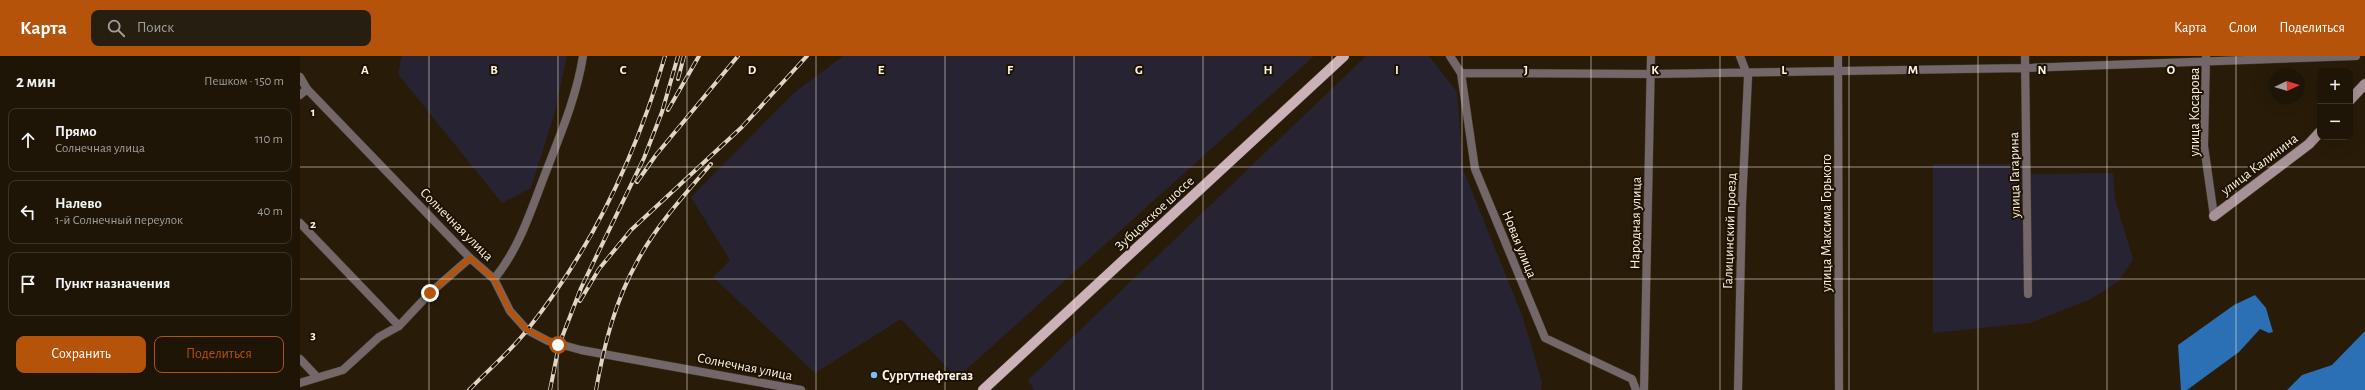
<!DOCTYPE html>
<html lang="ru">
<head>
<meta charset="utf-8">
<style>
	:root { --surface:#1e1506; --page:#261e10; --text:#f1f3f6; --muted:#a19f9b; --line:#3c3428; --accent:#b45309 }
	body { margin:0; font-family:"Alegreya Sans",sans-serif; background:var(--page); color:var(--text) }
	.controls { position:absolute; right:12px; top:12px; display:grid; overflow:hidden; border-radius:8px; box-shadow:0 4px 16px #0002 }
	.controls button { width:36px; height:36px; display:grid; place-items:center; padding:0; border:0; border-bottom:1px solid var(--line); background:var(--surface); color:var(--text); font:20px sans-serif }
	.compass { position:absolute; left:1969px; top:12px; width:36px; height:36px; border-radius:50%; background:var(--surface); box-shadow:0 4px 16px #0002; rotate:86deg }
	.stop { position:absolute; width:12px; height:12px; margin:-9px; border:3px solid #b45309; border-radius:50%; background:#fff }
	.stop.end { background:#b45309; border-color:#fff; box-shadow:0 1px 4px #0008 }
	.list { margin:0; padding:0; list-style:none }
	h2 { display:flex; justify-content:space-between; align-items:center; height:52px; margin:0; padding:0 16px; font-size:17px }
	h2 small { font-size:13px; font-weight:400; color:var(--muted) }
	.list li { display:grid; grid-template-columns:26px 1fr auto; gap:12px; align-items:center; box-sizing:border-box; height:64px; margin:0 8px 8px; padding:0 8px; border:1px solid var(--line); border-radius:8px }
	.list b { display:block; font-size:15px; white-space:nowrap }
	.list p { margin:0; font-size:13px; white-space:nowrap; color:var(--muted) }
	.list em { font-size:13px; font-style:normal; color:var(--muted) }
	.actions { display:flex; gap:8px; padding:12px 16px }
	.actions a { flex:1; padding:9px 0; border:1px solid var(--accent); border-radius:8px; text-align:center; font-size:14px; color:var(--accent) }
	.actions .main { background:var(--accent); color:#fff }
	.icon { flex:none; width:22px; height:22px; fill:none; stroke:currentColor; stroke-width:2; stroke-linecap:round; stroke-linejoin:round }
	.map { position:relative; flex:none; width:2065px; height:334px; overflow:hidden }
	header { display:flex; align-items:center; gap:24px; box-sizing:border-box; height:56px; padding:0 20px; background:var(--accent); color:#fff }
	header strong { font-size:19px }
	nav { display:flex; gap:22px; margin-inline-start:auto; font-size:14px }
	.search { width:280px; height:36px; background:var(--page); display:flex; align-items:center; gap:10px; box-sizing:border-box; padding:0 14px; border-radius:8px; color:var(--muted); font-size:15px }
	main { display:flex }
	aside { flex:1; background:var(--surface) }
	.map>svg:first-child { display:block }
	.industrial { fill:#272332 }
	.water { fill:#2b6fb4 }
	.lines { fill:none; stroke-linecap:round; stroke-linejoin:round }
	.street-casing { stroke:#413623; stroke-width:9 }
	.secondary-casing { stroke:#413623; stroke-width:11 }
	.primary-casing { stroke:#413623; stroke-width:11 }
	.street { stroke:#74676a; stroke-width:8 }
	.secondary { stroke:#a59196; stroke-width:10 }
	.primary { stroke:#ccb1b8; stroke-width:10 }
	.rail-casing { stroke:#ded5c7; stroke-width:4 }
	.rail { stroke:#1e1301; stroke-width:2.5; stroke-dasharray:8; stroke-linecap:butt }
	.route { stroke:#b45309; stroke-width:5 }
	.grid { fill:none; stroke:#fcf4e7; stroke-width:1; stroke-opacity:0.55 }
	.poi-dot { fill:#7bbef8; stroke:#1e1301; stroke-width:1.5 }
	.labels { text-anchor:middle; stroke-width:4; stroke-linejoin:round; paint-order:stroke }
	.street-label { font-size:14px; fill:#fcf4e7; stroke:#1e1301 }
	.poi-label { font-size:14px; font-weight:bold; fill:#fcf4e7; stroke:#1e1301; text-anchor:start }
	.grid-label { font-size:13px; text-anchor:middle; font-weight:bold; fill:#fcf4e7; stroke:#1e1301; stroke-width:4; stroke-linejoin:round; paint-order:stroke }
</style>
</head>
<body>
<header>
<strong>Карта</strong>
<div class="search"><svg class="icon" aria-label="search" viewBox="0 0 24 24"><circle cx="10" cy="10" r="6"/><path d="M15 15l6 6"/></svg>Поиск</div>
<nav><a>Карта</a><a>Слои</a><a>Поделиться</a></nav>
</header>
<main>
<aside>
<h2>2 мин<small>Пешком · 150 m</small></h2>
<ul class="list">
<li><svg class="icon" aria-label="ahead" viewBox="0 0 24 24"><path d="M12 20V5M6 11l6-6 6 6"/></svg><div><b>Прямо</b><p>Солнечная улица</p></div><em>110 m</em></li>
<li><svg class="icon" aria-label="left" viewBox="0 0 24 24"><path d="M17 20v-9H6M10 6l-5 5 5 5"/></svg><div><b>Налево</b><p>1-й Солнечный переулок</p></div><em>40 m</em></li>
<li><svg class="icon" aria-label="arrive" viewBox="0 0 24 24"><path d="M6 21V4h12l-3 4 3 4H6"/></svg><div><b>Пункт назначения</b></div></li>
</ul>
<div class="actions"><a class="main">Сохранить</a><a>Поделиться</a></div>
</aside>
<div class="map">
<svg width="2065" height="334" viewBox="0 0 2065 334">
	<rect width="100%" height="100%" fill="#281c08"/>
	<!-- industrial -->
	<path class="industrial" d="M102,0H267L254,59L231,132L202,147L98,18Z
		M543,0H1014L657,322L601,263L515,317L413,221L430,204L391,141L495,36Z
		M1066,0H1129L1157,36L1163,113L1223,262L1242,326L1241,334H734L728,324Z
		M1633,108H1717V111L1724,110L1725,118L1813,117L1815,143L1833,203L1819,225L1791,243L1730,267L1633,277Z"/>
	<!-- water -->
	<path class="water" d="M1955,239L1966,252L1973,276L1969,277L1960,273L1939,296L1887,334H1881L1878,289L1934,249Z
		M2065,275V334H1987L2002,319L2032,309Z"/>
	<g class="lines">
		<defs>
			<path id="street" d="M1150,0L1161,17L1175,113L1245,282L1332,323L1336,334
				M1538,0L1539,334
				M1725,0L1728,238
				M1906,0L1904,90L1914,160
				M1161,17L1351,18L1725,12L2056,0
				M0,21L7,33L170,202L194,223L210,255L227,274L248,285L281,294L501,334
				M0,39L7,33
				M0,167L99,270
				M194,223C220,192 232,151 247,113C261,77 277,39 283,0
				M0,303L17,321
				M0,327L43,314L79,281L99,270L130,237L170,202
				M1344,334L1351,0
				M1438,334L1442,148L1448,21L1440,0"/>
			<path id="secondary" d="M2050,44L2065,28
				M1914,160L2009,88L2020,76"/>
			<path id="primary" d="M683,334L1044,0"/>
		</defs>
		<!-- street casing -->
		<use href="#street" class="street-casing"/>
		<!-- secondary casing -->
		<use href="#secondary" class="secondary-casing"/>
		<!-- primary casing -->
		<use href="#primary" class="primary-casing"/>
		<!-- street -->
		<use href="#street" class="street"/>
		<!-- secondary -->
		<use href="#secondary" class="secondary"/>
		<!-- primary -->
		<use href="#primary" class="primary"/>
		<defs>
			<path id="rail" d="M378,23L384,0
				M368,54L399,0
				M337,126L356,99L438,0
				M280,245L299,213L331,174L442,71L507,0
				M169,334C188,314 211,295 228,273C293,191 336,100 365,0
				M250,334L259,289L281,232L344,102L362,56L378,0
				M296,334C304,289 315,245 338,204C357,169 385,138 411,108"/>
		</defs>
		<!-- rail casing -->
		<use href="#rail" class="rail-casing"/>
		<!-- rail -->
		<use href="#rail" class="rail"/>
	</g>
	<g class="lines">
		<!-- route -->
		<path class="route" d="M130,237L170,202L194,223L210,255L227,274L258,289"/>
	</g>
	<!-- grid -->
	<path class="grid" d="M129,0V334M258,0V334M387,0V334M516,0V334M645,0V334M774,0V334M903,0V334M1032,0V334M1162,0V334M1291,0V334M1420,0V334M1549,0V334M1678,0V334M1807,0V334M1936,0V334M0,111H2065M0,223H2065"/>
	<!-- markers -->
	<circle class="poi-dot" cx="574" cy="319" r="4"/>
	<g class="labels">
		<!-- street labels -->
		<g class="street-label">
			<text transform="translate(1894 56) rotate(-90)" y="5">улица Косарова</text>
			<text transform="translate(1959 108) rotate(-37)" y="5">улица Калинина</text>
			<text transform="translate(1714 119) rotate(-91)" y="5">улица Гагарина</text>
			<text transform="translate(854 157) rotate(-43)" y="5">Зубцовское шоссе</text>
			<text transform="translate(1335 167) rotate(-89)" y="5">Народная улица</text>
			<text transform="translate(1526 167) rotate(-90)" y="5">улица Максима Горького</text>
			<text transform="translate(157 168) rotate(45)" y="5">Солнечная улица</text>
			<text transform="translate(1429 175) rotate(-88)" y="5">Галицинский проезд</text>
			<text transform="translate(1220 188) rotate(68)" y="5">Новая улица</text>
			<text transform="translate(445 310) rotate(11)" y="5">Солнечная улица</text>
		</g>
		<!-- poi labels -->
		<g class="poi-label">
			<text x="582" y="324">Сургутнефтегаз</text>
		</g>
	</g>
	<g class="grid-label">
		<text x="65" y="18">A</text>
		<text x="194" y="18">B</text>
		<text x="323" y="18">C</text>
		<text x="452" y="18">D</text>
		<text x="581" y="18">E</text>
		<text x="710" y="18">F</text>
		<text x="839" y="18">G</text>
		<text x="968" y="18">H</text>
		<text x="1097" y="18">I</text>
		<text x="1226" y="18">J</text>
		<text x="1355" y="18">K</text>
		<text x="1484" y="18">L</text>
		<text x="1613" y="18">M</text>
		<text x="1742" y="18">N</text>
		<text x="1871" y="18">O</text>
		<text x="13" y="60">1</text>
		<text x="13" y="172">2</text>
		<text x="13" y="283">3</text>
	</g>
</svg>
<div class="controls">
<button>+</button>
<button>−</button>
</div>
<svg class="compass" viewBox="-18 -18 36 36"><path d="M0-13l5 13h-10z" fill="#e53935"/><path d="M0 13l5-13h-10z" fill="#a19f9b"/></svg>
<div class="stop" style="left:258px;top:289px"></div>
<div class="stop end" style="left:130px;top:237px"></div>
</div>
</main>
</body>
</html>
